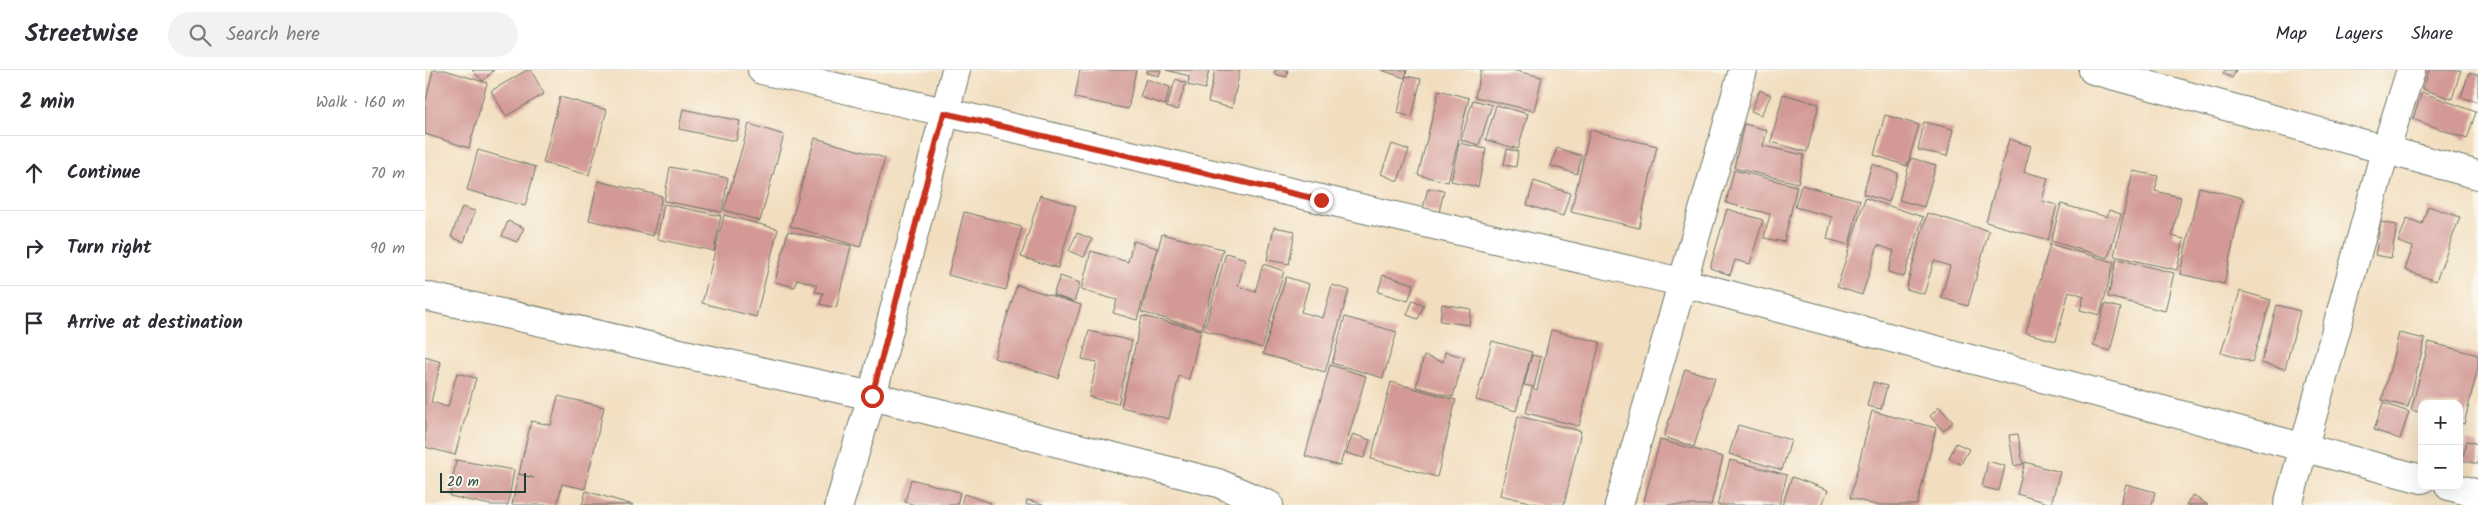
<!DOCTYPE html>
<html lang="en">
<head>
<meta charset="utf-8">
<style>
	:root { --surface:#fff; --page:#f2f2f3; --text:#2b2b33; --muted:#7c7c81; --line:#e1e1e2 }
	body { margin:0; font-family:Kalam,sans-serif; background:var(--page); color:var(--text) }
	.controls { position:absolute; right:15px; bottom:15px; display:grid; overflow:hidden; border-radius:10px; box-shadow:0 5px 20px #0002 }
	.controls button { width:45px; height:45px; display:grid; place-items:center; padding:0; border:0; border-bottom:1px solid var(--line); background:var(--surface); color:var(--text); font:25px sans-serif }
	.scale { position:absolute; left:15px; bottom:12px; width:86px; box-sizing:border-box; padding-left:5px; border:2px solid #1f3d34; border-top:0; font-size:14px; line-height:18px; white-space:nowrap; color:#1f3d34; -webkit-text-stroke:4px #fbf7ec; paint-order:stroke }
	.stop { position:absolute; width:15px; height:15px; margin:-11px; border:4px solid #c8321e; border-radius:50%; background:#fff }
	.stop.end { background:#c8321e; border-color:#fff; box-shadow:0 1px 5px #0008 }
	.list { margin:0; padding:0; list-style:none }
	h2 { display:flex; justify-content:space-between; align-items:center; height:65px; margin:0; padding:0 20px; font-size:21px }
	h2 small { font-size:16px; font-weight:400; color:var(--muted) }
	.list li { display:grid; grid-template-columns:32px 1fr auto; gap:15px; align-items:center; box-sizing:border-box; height:75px; padding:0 20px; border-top:1px solid var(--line) }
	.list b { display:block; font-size:19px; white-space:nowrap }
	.list em { font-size:16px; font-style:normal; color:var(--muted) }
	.icon { flex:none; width:28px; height:28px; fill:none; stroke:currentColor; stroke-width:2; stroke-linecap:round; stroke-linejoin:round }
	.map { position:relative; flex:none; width:2053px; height:435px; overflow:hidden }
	header { display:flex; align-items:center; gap:30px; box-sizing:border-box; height:70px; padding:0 25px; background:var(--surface); border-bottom:1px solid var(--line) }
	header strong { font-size:24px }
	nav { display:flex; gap:28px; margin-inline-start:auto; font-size:18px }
	.search { width:350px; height:45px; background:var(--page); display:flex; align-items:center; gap:12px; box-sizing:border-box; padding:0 18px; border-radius:28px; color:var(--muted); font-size:19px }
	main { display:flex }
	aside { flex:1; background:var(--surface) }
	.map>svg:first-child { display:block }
	.building { fill:#d39996 }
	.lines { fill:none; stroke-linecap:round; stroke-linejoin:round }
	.minor-casing { stroke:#697565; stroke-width:30 }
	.minor { stroke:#fff; stroke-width:28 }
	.route { stroke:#c8321e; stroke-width:6 }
</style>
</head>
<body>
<header>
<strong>Streetwise</strong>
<div class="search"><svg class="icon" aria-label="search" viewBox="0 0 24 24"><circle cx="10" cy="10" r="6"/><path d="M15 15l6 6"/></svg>Search here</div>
<nav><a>Map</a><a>Layers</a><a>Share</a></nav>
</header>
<main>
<aside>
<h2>2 min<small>Walk · 160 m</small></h2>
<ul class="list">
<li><svg class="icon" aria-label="ahead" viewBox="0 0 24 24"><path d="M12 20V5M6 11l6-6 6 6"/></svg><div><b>Continue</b></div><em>70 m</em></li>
<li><svg class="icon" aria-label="right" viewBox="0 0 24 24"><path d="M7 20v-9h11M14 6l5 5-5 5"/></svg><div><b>Turn right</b></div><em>90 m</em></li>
<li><svg class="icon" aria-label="arrive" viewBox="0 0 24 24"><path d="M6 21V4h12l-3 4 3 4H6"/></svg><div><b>Arrive at destination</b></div></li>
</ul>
</aside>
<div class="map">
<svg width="2053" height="435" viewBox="0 0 2053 435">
	<rect width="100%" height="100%" fill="#fbf7ec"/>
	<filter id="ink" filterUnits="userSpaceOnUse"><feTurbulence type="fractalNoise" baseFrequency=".02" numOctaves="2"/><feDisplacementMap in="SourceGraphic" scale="10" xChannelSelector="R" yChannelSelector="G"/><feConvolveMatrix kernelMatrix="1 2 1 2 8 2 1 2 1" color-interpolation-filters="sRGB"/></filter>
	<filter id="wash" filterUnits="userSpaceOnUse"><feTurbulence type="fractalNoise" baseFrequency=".0096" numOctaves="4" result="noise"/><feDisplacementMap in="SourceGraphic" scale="20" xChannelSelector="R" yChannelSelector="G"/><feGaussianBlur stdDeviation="1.12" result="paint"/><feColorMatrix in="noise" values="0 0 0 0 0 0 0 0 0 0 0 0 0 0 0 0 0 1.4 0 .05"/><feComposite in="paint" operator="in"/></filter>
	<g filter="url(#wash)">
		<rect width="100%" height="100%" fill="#f2debf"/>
		<g id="blocks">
			<!-- building -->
			<path class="building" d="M8,0H20L62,13L44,78L0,64V35Z
				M47,0H69L58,11Z
				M102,0H106L119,24L81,46L66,21Z
				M655,0H711L703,39L650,28Z
				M722,0H736L734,6L721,3Z
				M741,0H784L780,19L763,15L764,6Z
				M790,0H815L807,38L783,32Z
				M850,0H863L862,7L849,4Z
				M956,0H982L980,8Z
				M1056,0H1087L1117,7L1109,41L1050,27Z
				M1800,0H1811L1807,8L1798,3Z
				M2004,0H2036L2027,29L1998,19Z
				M2044,3L2053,5V32L2036,27Z
				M981,6L996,9L987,47L973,43Z
				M721,9L745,17L740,35L715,27Z
				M751,9L761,13L752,40L741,37Z
				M1014,20L1044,28L1023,112L993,105Z
				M1335,20L1346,25L1336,45L1326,41Z
				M1997,22L2051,42L2042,69L1988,49Z
				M1358,24L1394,34L1382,82L1346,72Z
				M135,27L182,40L164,105L118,93Z
				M1048,30L1067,35L1054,75L1036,70Z
				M1071,35L1103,44L1093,79L1061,70Z
				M258,39L315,51L311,71L254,59Z
				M1460,45L1494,55L1482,96L1449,85Z
				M1499,52L1528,59L1522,86L1493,80Z
				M324,54L359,65L335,151L299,140Z
				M1319,54L1342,60L1338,76L1379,85L1373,113L1309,98Z
				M1165,60L1232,76L1214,158L1146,142Z
				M390,68L460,88L435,177L365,156Z
				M1584,69L1606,76L1599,102L1623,108L1617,131L1632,135L1623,170L1561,152Z
				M1034,73L1061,79L1053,117L1026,111Z
				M967,74L984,80L973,111L956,104Z
				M1132,78L1157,86L1152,104L1126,96Z
				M1082,79L1093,81L1091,97L1079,95Z
				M53,80L111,97L100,136L42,120Z
				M1486,88L1511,95L1499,137L1474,130Z
				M1447,94L1473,103L1464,132L1438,124Z
				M245,97L303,108L297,142L239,131Z
				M1309,100L1372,116L1359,172L1339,168L1345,144L1301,133Z
				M1708,101L1733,106L1730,121L1756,127L1747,166L1759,169L1752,200L1689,186Z
				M173,111L237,126L228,166L164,150Z
				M1109,111L1145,123L1138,146L1102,135Z
				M1376,115L1435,130L1424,175L1402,169L1407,147L1370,137Z
				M1774,117L1818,128L1799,214L1755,204Z
				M1003,118L1019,121L1014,142L998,138Z
				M615,125L651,136L633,198L596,187Z
				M1440,128L1498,147L1479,207L1463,202L1469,181L1453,175L1437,225L1412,217Z
				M239,134L296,146L289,181L232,169Z
				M1636,134L1682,147L1684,140L1696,144L1683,188L1626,171Z
				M2003,136L2035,147L2011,211L1980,200L1988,177L1973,172L1982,148L1997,154Z
				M37,137L50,141L39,172L26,167Z
				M1302,139L1338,150L1325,194L1310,190L1305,205L1285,198Z
				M539,142L597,157L581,220L523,205Z
				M1502,143L1564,161L1543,236L1516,228L1525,196L1509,191L1499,224L1481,219Z
				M299,145L353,159L331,247L277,233Z
				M83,151L99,158L92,172L77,166Z
				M1956,152L1972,155L1966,188L1950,185Z
				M849,157L870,161L864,194L842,190Z
				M363,161L426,176L411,238L395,234L398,223L390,222L392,215L372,209L370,217L350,212Z
				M652,163L667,169L659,187L644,181Z
				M737,164L798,179L777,259L716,242Z
				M708,171L732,178L712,250L688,243L692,230L656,220L666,181L703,192Z
				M1625,174L1689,192L1675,245L1655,240L1659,226L1644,221L1631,271L1601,263Z
				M801,183L821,189L813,216L830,222L838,194L859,201L837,278L779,260Z
				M1692,189L1749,203L1740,241L1683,227Z
				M958,205L989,214L983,231L953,222Z
				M635,206L655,213L649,232L628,225Z
				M861,207L884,214L876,242L898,248L907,215L924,220L900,302L838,284Z
				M592,215L656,235L633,308L569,288Z
				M1815,221L1846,230L1827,292L1796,283Z
				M988,230L999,235L993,249L982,245Z
				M1017,234L1046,239L1044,255L1015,251Z
				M1680,234L1696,238L1685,281L1668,276Z
				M1852,235L1875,241L1860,299L1836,293Z
				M717,246L776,260L764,309L754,306L744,349L696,337Z
				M920,247L972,262L958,308L907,293Z
				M1126,260L1175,272L1154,356L1101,343L1107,318L1112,320Z
				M664,261L707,271L693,334L664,327L672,292L657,289Z
				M1974,263L2000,269L1983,337L1957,330Z
				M1067,271L1107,282L1091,341L1051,330Z
				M2004,272L2053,285V298L2039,354L2034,353V334H1997V343L1986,340Z
				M1020,282L1039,287L1028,327L991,317L999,286L1018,292Z
				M1107,285L1116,287L1109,317L1099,315Z
				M0,287L16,292L6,332L23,337L32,303L51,308L30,385L0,377Z
				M905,295L941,306L915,396L880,386Z
				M1260,299L1290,308L1269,377L1239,367Z
				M966,312L1031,330L1012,407L946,389Z
				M1448,312L1462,316L1456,339L1442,336Z
				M133,326L179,337L160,419L137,414L132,435H87L93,404L109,408L94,404L106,351L126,355Z
				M1958,333L1984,342L1975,369L1949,360Z
				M1514,337L1528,352L1518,361L1505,346Z
				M1447,341L1511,358L1492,435H1451L1425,428Z
				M1093,346L1156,361L1139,435H1117L1075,425Z
				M1313,355L1366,370L1357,400L1304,384Z
				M928,364L945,370L939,388L921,383Z
				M1593,364L1598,394L1589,396L1584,365Z
				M1235,370L1298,387L1286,435H1218Z
				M2042,371L2053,374V394L2037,390Z
				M1531,373L1544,379L1536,394L1524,388Z
				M31,390L89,400L83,435H65L25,426Z
				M1305,390L1362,405L1354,435H1292Z
				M1563,391L1580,396L1574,421L1557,417Z
				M1600,392L1635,402L1626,434L1592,424Z
				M1367,407L1403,420L1397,435H1357Z
				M486,409L535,422L532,435H490L480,432Z
				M1701,414L1730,422L1727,435H1695Z
				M161,421L208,435H157Z
				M539,424L566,433L565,435H536Z
				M1767,425L1783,435H1761Z
				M602,430L618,434L617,435H601Z"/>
		</g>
	</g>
	<g filter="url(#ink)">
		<use href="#blocks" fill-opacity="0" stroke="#697565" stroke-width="1"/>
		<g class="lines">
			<defs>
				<path id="minor" d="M337,0L1256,212L1997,409
					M1668,0L2053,105
					M0,226L447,326L793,413L844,435
					M2024,416L2053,424
					M414,435L447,326L531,0
					M1194,435L1318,0
					M1863,435L1960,81L1986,0"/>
			</defs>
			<!-- minor casing -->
			<use href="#minor" class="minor-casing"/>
			<!-- minor -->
			<use href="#minor" class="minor"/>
		</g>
	</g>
	<g class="lines" filter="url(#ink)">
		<!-- route -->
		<path class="route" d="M447,326L519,43L896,130"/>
	</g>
</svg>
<div class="controls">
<button>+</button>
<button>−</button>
</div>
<div class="scale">20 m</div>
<div class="stop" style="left:447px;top:326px"></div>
<div class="stop end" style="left:896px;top:130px"></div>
</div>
</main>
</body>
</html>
